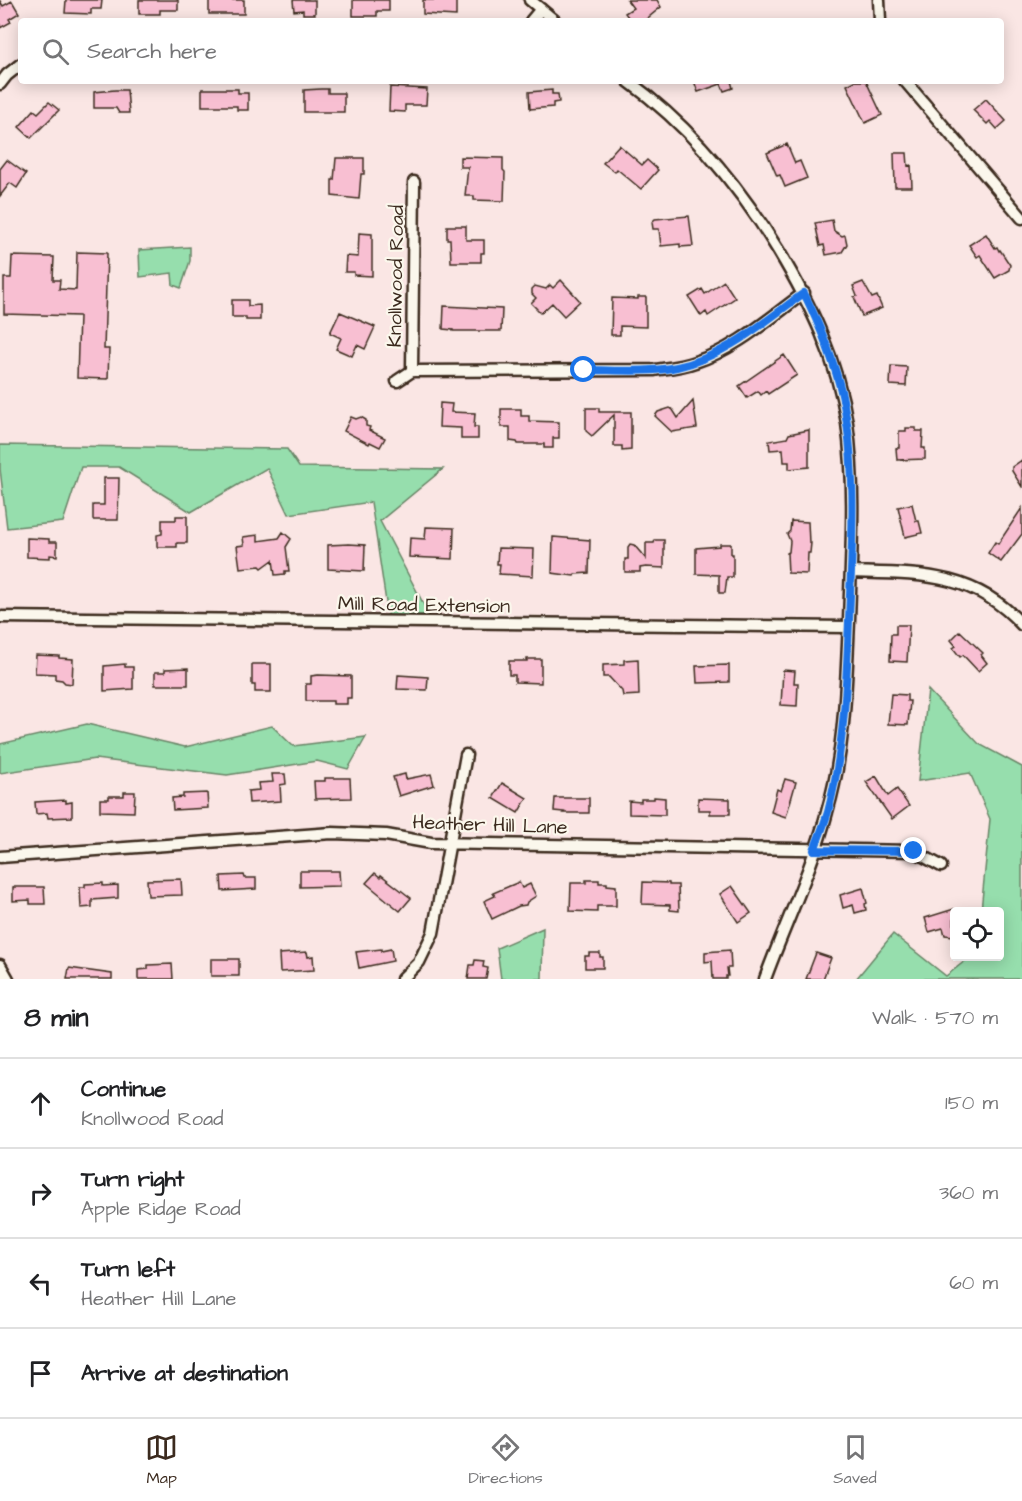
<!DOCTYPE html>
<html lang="en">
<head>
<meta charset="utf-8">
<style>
	:root { --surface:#fff; --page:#f2f2f2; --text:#202124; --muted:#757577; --line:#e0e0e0; --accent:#3b2a1e }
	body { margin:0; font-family:"Architects Daughter",sans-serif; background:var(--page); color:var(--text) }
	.controls { position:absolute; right:18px; bottom:18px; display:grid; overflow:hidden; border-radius:6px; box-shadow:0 3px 15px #0003 }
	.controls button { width:54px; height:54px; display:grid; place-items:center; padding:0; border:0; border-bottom:2px solid var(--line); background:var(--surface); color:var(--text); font:30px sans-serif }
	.stop { position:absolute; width:18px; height:18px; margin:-14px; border:4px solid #1a73e8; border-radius:50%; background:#fff }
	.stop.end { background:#1a73e8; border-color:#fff; box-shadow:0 2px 6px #0008 }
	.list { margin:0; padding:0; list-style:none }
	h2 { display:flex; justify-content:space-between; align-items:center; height:78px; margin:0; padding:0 24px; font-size:26px }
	h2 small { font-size:20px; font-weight:400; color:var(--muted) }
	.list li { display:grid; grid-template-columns:39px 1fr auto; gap:18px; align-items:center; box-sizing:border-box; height:90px; padding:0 24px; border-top:2px solid var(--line) }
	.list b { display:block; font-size:22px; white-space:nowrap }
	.list p { margin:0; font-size:20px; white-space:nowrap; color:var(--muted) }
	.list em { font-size:20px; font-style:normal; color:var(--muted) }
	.icon { flex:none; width:33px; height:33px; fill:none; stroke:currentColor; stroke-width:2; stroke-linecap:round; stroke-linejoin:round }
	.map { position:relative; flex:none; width:1022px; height:979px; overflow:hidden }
	.search { position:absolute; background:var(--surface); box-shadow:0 3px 15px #0003; left:18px; right:18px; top:18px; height:66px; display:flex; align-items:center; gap:15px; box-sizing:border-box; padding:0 21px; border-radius:6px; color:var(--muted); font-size:22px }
	.sheet { height:438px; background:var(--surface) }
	nav { display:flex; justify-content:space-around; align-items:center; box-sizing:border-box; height:84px; border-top:2px solid var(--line); background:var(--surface); font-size:16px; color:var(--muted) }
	nav a { display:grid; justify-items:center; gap:3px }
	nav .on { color:var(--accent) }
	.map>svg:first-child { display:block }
	.green { fill:#96dead; stroke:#688466; stroke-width:1.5 }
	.building { fill:#f8bfd2; stroke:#3b2a1e; stroke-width:1.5 }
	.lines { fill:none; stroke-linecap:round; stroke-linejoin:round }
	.minor-casing { stroke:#3b2a1e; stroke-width:15 }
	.minor { stroke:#fbf7ec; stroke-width:10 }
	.route { stroke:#1a73e8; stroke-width:8 }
	.labels { text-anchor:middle; stroke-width:4.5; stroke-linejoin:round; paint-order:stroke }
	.street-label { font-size:20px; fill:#3b2a1e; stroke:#fbf7ec }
</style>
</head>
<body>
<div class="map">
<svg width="1022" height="979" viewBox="0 0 1022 979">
	<rect width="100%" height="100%" fill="#fae6e4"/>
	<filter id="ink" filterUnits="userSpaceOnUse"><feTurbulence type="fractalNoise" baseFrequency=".0167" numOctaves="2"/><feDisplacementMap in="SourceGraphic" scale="12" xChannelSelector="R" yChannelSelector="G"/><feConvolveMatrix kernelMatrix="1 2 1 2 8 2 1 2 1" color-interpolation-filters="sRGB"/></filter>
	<g filter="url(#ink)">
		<!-- green -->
		<path class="green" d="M190,247V261L181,288L173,285L172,273L140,277L139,250Z
			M0,445L287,449L299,467L443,469L380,521L433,622H389L371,502L289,514L267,468L191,512L119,467H81L63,522L7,528L0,469Z
			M928,690L979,744L1022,767V979H856L893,934L946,976L970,957L1000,956V912L981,911L990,819L970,773L918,781Z
			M87,724L185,747L272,726L293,746L366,737L348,769L317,761L227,775L95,759L0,773V744Z
			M543,928L542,979H501L497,948Z"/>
		<!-- building -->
		<path class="building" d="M66,0H102L101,9H91V14L65,13Z
			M139,0H178V10H160V14H139Z
			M209,0H244V14H209Z
			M293,0H315V14H303V10L294,11Z
			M353,0H389V11H377V16H353Z
			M423,0H456V16L423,14Z
			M627,0H657L661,7L644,21H631L625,13L633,8Z
			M0,1L3,6L12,1L19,13L9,19L11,22L0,28Z
			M694,81H731L733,88L724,91L721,84L698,92Z
			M855,81H866L882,115L865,123L847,85Z
			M390,87L427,89L426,105H405V112L389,111Z
			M202,89H238V93H248V110H237V106H202Z
			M321,89H328V93H344V112H304V90Z
			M115,90H127L129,113H119L116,108H94V92Z
			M552,90V94H558L559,102L553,103V107L530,109L529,92Z
			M986,99L1006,121L997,129L990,121L987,124L973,110Z
			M49,102L59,110L31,138L19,127L34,110L38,113Z
			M787,144L795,163L800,161L807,178L785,187L780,175L777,176L767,153Z
			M619,145L642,165L647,160L658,170L641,189L617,169L615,172L603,163Z
			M894,153H907L908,166L911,165L912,187H895Z
			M460,157L503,158V170L505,172L504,201L474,200V196H465L468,167H460Z
			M336,158H364V174H361L359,199L332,196V180H334Z
			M7,160L26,174L17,188L10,183L0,196V169Z
			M689,216L693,246L680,247V244L661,246L659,229H653L652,222L655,219Z
			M832,220L834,231L842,236L845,235L847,244L842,252L826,255L824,245L820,246L815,223Z
			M447,226H466V240H484V253H481V262H451L450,239H447Z
			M359,233L372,234V276L354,275V272H345L346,256L358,257Z
			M986,234L995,248L997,247L999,251L1000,250L1010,265L1009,270L995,278L980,255L977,257L969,245Z
			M77,252L107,253L104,349H109L108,379L77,378L79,316L4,314V278H11L12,256L54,257L53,280H60L59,289L76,290Z
			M561,280L580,301L564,316L552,303L541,313L531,303L536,298L532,294V289L535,286L546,289L550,285L553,288Z
			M724,281L735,298L708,316L706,312L701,316L689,297L702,289L705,294Z
			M863,282L872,298L877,296L882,308L862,316L854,297L857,296L853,286Z
			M638,297H646V327L620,326V335H611L612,298L638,299Z
			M232,300H248V306L260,305V320H246V317H232Z
			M444,306L502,309L501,331H453V330L443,329Z
			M340,312L375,327L365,349L357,345L352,356L336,349L341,338L330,333Z
			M784,355L797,375L768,394L766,391L761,395L758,391L747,398L739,386Z
			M891,366L907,367L906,386L890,385Z
			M693,401L697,428L672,432L655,416L658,412L670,408L673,410L678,418Z
			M440,403L452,404L451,412L475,413L474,427H478V439H461V428L439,427Z
			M586,408H599V412H631V450L622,451V446H614V415L592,436L586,431Z
			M501,409H521V416H529V421L559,422V438H553V448H544V444H518L517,442L510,441V427H501Z
			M351,417L356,419L361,417L366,420V426L370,427L369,430L385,438L380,447L370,442L369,444L344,431Z
			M906,428H916V431H923L922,448H925V459L897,460L896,448H899V431H906Z
			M809,430V467L789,469V462H784L783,449L770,450L769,441L787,438L789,434Z
			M1022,460V487L1012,471V467Z
			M104,478H119L118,520H93V505H104Z
			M912,504L916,521H919L922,533L905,537L898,507Z
			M1022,508V534L1001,562L988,553L995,542L998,544Z
			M176,516H187V543H177V547H157V535L162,534V520H176Z
			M791,521L808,522L809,543H811L810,553H808L807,574L788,573L787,553L789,552L790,541L787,534L790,531Z
			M426,527L454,528L453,559L409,557L410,538L425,539Z
			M283,532L291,539L286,547L289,571H285V574L275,575L273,560L262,568L260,566L240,568L237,546L244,545L243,537L258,535V541L279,538Z
			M553,537L590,540L589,573L575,574L574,576L552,573Z
			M27,538L49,539V542H57V556L50,555V558L27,557Z
			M655,540H664V568L646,567L640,568V572H625V559H628V547L630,544L634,545L646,559V543H654Z
			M349,544L365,545L364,571L328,569V545Z
			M720,544H731V554H733V577H727L725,593H719V575L696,574V548L720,546Z
			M498,548L534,549L533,576L499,574L500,564H497Z
			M896,625H909L907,662L890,661L891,634H896Z
			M960,631L983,653L981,655L987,663L978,671L963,655L960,657L953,648L956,646L951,640Z
			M36,655L59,656V658L73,659L72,684L65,683L62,680L55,679V674L35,673Z
			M527,659H541V683L515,682V675H509V661H527Z
			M638,659L639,695L623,696L622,691L609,677H603V665L624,664V660Z
			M125,664V667H133V689L104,691V666Z
			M252,664H271V692H255V685H252Z
			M729,665V682L697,683L696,666Z
			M188,668V685H155V672H165V669Z
			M783,670L795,671L794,683H798L797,706L781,705Z
			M318,675L351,676V698H347V704H333V701H306V684H311V676Z
			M398,675L428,677L427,690L397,689Z
			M891,694L907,695V701H910L908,725L888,724Z
			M272,774H285L286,784L280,785L281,801L249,803L248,791L259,790L258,783L273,782Z
			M405,774L406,779L431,774L434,785L399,796L393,777Z
			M876,776L888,796L897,789L909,806L892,819L866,782Z
			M325,778H350L351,798L315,799L314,781H325Z
			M785,779L796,782L786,817L771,812L777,789L781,791Z
			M502,783L527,798L518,813L493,798Z
			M124,792H135L134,812L100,811V799H109V796H124Z
			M207,793L208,808L173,810L172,798L183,797V794Z
			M654,797L665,798V815L629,814V801L641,802V799H654Z
			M555,798H589V813H563L564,812L554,811Z
			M698,798L730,799V814H710V810H698Z
			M66,800V803L72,802V817L48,818L47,813L36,814L35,802Z
			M300,871H339L340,886L300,887Z
			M375,873L380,877L381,875L411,898L400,911L366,883Z
			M244,875L245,878H256V889L222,891L221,876Z
			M181,879L182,895L148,896L147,880Z
			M586,880H599V883H607V885L616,886V906H597V912L570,911L571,883H586Z
			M519,882L522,888L530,884L536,896L527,902L526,905L519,906L492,919L484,901L495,896L493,893Z
			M643,882L669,883V885H678L679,911L670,910V905L642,904Z
			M103,883V886L118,885V898L92,900V907L81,908L80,887H85V884Z
			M732,886L751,913L738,922L720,894Z
			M13,887H44L45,904H30V900L13,901Z
			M863,888L867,903L865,904L866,910L855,913L853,905L843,908L840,895Z
			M954,909V936L945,935L943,928L929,932L925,918Z
			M381,949V951L391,949L393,961L359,968L356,952Z
			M730,950L731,968H727L728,976H726V979H713L712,961L705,962V952Z
			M307,952L308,957L313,956L314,970L280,972L279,954Z
			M589,953H600V957H603V968H585V956H589Z
			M816,953L831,958L823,979H806Z
			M211,959H239V976H211Z
			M475,960L484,961L483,967L488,968L486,979H468L470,965H474Z
			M172,964L173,979H138V970L148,969V965Z
			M69,968L112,974V979H67Z"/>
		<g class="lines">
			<defs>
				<path id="minor" d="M530,0L555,21
					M879,0L880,21
					M531,21L541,9
					M628,81C691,127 738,184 778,250C811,305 837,359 847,423C856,488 851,555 849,621C846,684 845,751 827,812C812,869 785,924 765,979
					M905,81L1022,218
					M0,84L7,75L21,64
					M412,371L654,370C668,368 682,367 695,362C734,350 771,317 804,293
					M397,381L412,371L414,182
					M851,572C916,574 974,571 1022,625
					M0,617L848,627
					M0,857L332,833L386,835L431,843L914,851L941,866
					M0,965L8,979
					M402,979L419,962L433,933L466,755"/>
			</defs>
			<!-- minor casing -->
			<use href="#minor" class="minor-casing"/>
			<!-- minor -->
			<use href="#minor" class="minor"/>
		</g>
	</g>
	<g class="lines" filter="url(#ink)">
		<!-- route -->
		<path class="route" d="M584,370C615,370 647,373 677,367C725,357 765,321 804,293C820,326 834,360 842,395C856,460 853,529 850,595C847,667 846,742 828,812C824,825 819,837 814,850L914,851"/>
	</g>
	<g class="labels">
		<!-- street labels -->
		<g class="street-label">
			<text transform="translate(395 276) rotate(-89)" y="7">Knollwood Road</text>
			<text transform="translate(424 604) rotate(1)" y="7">Mill Road Extension</text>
			<text transform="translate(490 824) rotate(2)" y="7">Heather Hill Lane</text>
		</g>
	</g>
</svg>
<div class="controls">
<button><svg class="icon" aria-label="locate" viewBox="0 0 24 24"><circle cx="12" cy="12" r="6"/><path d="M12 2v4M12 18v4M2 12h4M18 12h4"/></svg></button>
</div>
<div class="stop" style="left:584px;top:370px"></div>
<div class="stop end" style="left:914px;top:851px"></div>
<div class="search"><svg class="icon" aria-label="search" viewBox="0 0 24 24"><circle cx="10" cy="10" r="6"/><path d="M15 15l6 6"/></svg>Search here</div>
</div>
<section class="sheet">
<h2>8 min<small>Walk · 570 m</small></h2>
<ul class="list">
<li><svg class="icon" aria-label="ahead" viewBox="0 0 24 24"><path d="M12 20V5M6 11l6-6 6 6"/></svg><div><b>Continue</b><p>Knollwood Road</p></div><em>150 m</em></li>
<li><svg class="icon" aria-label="right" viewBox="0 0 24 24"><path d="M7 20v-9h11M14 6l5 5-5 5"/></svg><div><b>Turn right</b><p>Apple Ridge Road</p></div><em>360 m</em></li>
<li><svg class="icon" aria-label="left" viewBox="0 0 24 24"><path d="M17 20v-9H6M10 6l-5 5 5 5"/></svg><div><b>Turn left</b><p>Heather Hill Lane</p></div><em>60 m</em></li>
<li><svg class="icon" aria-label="arrive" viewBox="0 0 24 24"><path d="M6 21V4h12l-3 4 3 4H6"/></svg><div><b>Arrive at destination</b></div></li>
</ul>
</section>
<nav>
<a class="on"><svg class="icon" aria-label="map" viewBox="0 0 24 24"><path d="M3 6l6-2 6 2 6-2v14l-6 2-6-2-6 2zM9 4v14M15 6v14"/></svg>Map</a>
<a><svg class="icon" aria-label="directions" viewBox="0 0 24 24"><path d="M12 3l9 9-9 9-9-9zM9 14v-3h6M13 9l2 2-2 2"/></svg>Directions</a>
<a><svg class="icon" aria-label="saved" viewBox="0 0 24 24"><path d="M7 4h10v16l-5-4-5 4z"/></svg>Saved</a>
</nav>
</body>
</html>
